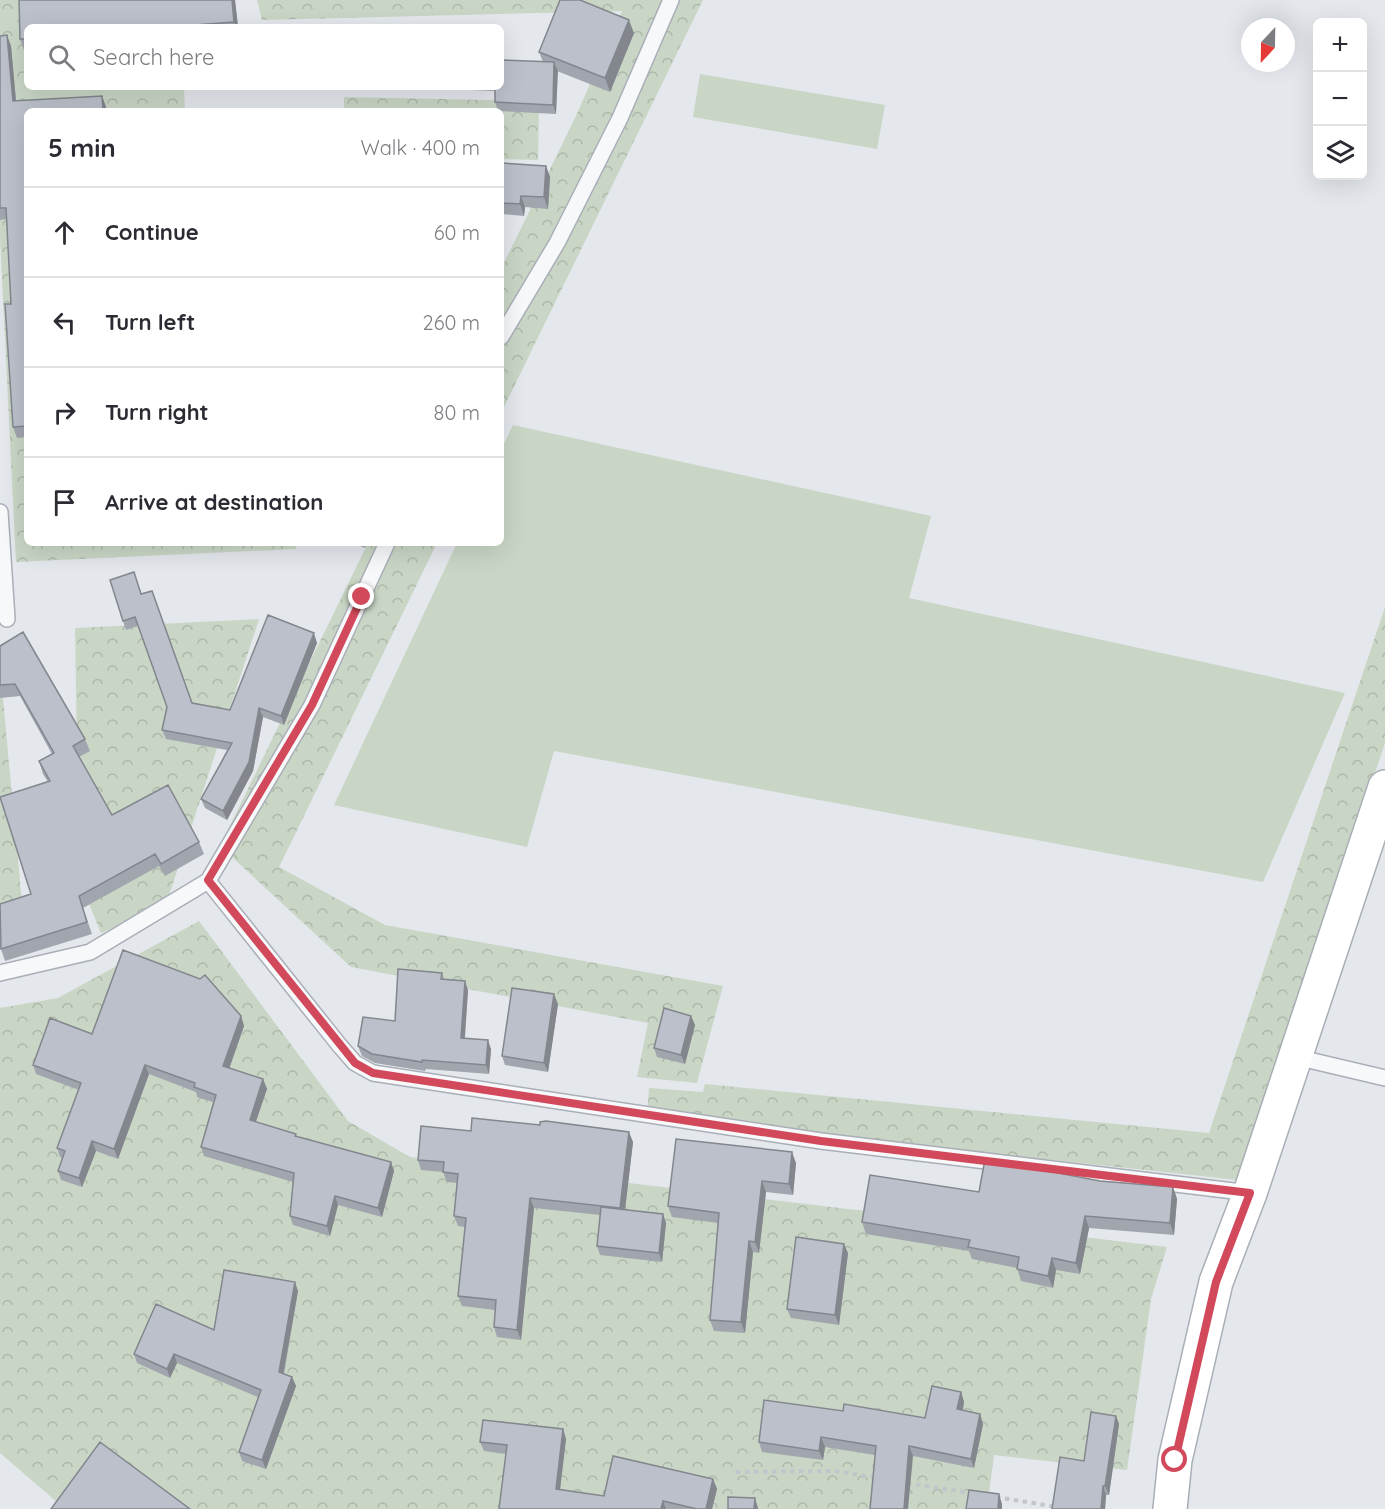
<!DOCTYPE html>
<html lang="en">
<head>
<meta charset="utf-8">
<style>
	:root { --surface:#fff; --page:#f2f2f3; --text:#2b2b33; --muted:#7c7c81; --line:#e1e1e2 }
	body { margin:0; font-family:Quicksand,sans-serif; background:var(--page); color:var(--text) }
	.controls { position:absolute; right:18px; top:18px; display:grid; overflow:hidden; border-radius:9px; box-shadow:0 6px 24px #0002 }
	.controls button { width:54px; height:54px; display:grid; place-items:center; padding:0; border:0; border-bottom:2px solid var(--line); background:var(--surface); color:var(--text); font:30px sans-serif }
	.compass { position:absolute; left:1241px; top:18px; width:54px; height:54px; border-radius:50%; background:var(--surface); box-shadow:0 6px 24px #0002; rotate:202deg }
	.stop { position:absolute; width:18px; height:18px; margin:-14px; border:4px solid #d1495b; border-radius:50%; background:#fff }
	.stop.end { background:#d1495b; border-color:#fff; box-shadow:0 2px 6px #0008 }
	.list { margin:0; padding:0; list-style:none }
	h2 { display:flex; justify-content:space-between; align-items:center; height:78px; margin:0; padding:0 24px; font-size:26px }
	h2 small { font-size:20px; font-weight:400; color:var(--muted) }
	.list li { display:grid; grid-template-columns:39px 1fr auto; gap:18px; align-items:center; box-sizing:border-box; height:90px; padding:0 24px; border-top:2px solid var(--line) }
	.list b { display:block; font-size:22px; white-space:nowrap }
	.list em { font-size:20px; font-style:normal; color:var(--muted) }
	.icon { flex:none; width:33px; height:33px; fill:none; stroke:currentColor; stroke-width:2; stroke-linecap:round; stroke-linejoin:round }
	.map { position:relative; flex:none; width:1385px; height:1509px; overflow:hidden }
	.search { position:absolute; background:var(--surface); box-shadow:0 6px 24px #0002; left:24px; top:24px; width:480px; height:66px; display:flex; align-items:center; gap:15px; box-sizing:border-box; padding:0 21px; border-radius:9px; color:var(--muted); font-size:22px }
	.panel { position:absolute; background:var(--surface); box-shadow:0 6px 24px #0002; left:24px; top:108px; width:480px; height:438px; border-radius:9px }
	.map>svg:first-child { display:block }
	.green { fill:#c9d6c5 }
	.forest { fill:url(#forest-crowns) }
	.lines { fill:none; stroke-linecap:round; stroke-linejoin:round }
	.service-casing { stroke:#a9aeb7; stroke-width:18 }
	.secondary-casing { stroke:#a9aeb7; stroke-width:36 }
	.path { stroke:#c2c5cb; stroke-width:4; stroke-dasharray:4.5 4.5; stroke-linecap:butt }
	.service { stroke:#f7f8fa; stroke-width:15 }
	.secondary { stroke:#fff; stroke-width:33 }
	.wall { fill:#a1a5ae }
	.shaded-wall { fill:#83868d }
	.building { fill:#bbc0ca; stroke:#83868d; stroke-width:1.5 }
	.route { stroke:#d1495b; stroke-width:8 }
</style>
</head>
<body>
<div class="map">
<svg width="1385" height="1509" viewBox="0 0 1385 1509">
	<defs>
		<pattern id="forest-crowns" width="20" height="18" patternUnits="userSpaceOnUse" patternTransform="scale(1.5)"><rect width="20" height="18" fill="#c9d6c5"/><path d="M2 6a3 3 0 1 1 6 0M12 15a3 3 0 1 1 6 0" fill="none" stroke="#adb8ab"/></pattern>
	</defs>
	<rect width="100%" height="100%" fill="#e4e7ec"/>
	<!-- green -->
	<path class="green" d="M700,74L885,105L877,149L693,117Z
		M513,425L931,516L909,598L1345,693L1263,882L554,751L527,847L334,805L457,543H501V450Z"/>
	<!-- forest -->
	<path class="forest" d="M0,0H101L27,27V87H184L185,111H27V543H296V549L16,562L0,238Z
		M257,0H703L501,413V269L575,118L622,11L262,20Z
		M344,97L539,101L538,160L501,159V111H344Z
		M368,543H437L279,867L385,925L723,986L697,1083L637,1077L648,1023L351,967L220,846Z
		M1385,607V743L1238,1180L647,1116L649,1088L703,1092L705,1084L1209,1133Z
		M259,619L166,905L101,933L79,879L75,628Z
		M0,667L22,903L0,905Z
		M199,921L348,1121L410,1157L1167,1247L1151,1299L1127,1470L994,1455L987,1509H65L0,1453V1008L58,998Z"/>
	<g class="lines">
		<defs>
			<path id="service" d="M501,337L557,243L620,118L671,0
				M0,512L7,619
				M208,881L340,1046L355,1063L373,1073L821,1141L1250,1193
				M0,973L90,952L208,881L312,705L387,543
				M1296,1057L1385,1078"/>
			<path id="secondary" d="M1170,1509L1175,1460L1216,1282L1250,1193L1385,787"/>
		</defs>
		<!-- service casing -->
		<use href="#service" class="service-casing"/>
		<!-- secondary casing -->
		<use href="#secondary" class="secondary-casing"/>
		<!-- path -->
		<path class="path" d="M736,1472L836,1471L876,1478
			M907,1483L971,1493
			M996,1497L1057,1507"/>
		<!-- service -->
		<use href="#service" class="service"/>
		<!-- secondary -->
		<use href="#secondary" class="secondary"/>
	</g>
	<!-- wall -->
	<path class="wall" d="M19,0H235L238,27H27V50H24L20,39Z
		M634,33L610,92L557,71L556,114L498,111L495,102V91L406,87H501L543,62L539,52Z
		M0,36L11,46L16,101L102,96L106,107V111H27V437L17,438L13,427L11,304L7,219L0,220Z
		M501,163L546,166L550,177L548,209L525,207L524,216L501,214Z
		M353,543H367L365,548Z
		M141,594L192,703L230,710L317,643L284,725L263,717L253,771L227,820L205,808L201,799L227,750L166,739L162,730L167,707L138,626L126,630L123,621Z
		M0,646L85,739L90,751L79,757L112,815L199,842L204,854L165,876L159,866L83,908L92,934L5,961L0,946L31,894L48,782L43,774L39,761L52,754L20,696L0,698Z
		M442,973L444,979L468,990L465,1038L491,1049L489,1074L426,1069L425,1071L375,1063L362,1056L358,1046L395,1021Z
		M558,1004L548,1072L505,1065L502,1056Z
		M241,1016L244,1026L229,1068L263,1079L267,1089L256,1122L297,1137L391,1162L394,1171L382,1217L338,1205L330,1236L293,1225L290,1216L293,1182L204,1156L201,1147L213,1102L197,1097L196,1092L149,1074L118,1159L96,1151L82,1187L61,1180L58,1171L63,1158L60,1157L57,1148L79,1090L36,1074L33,1065L92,1034Z
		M691,1016L695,1025L685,1064L657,1057L654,1048Z
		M471,1131L633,1142L625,1210L663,1214L666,1223L662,1262L600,1255L597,1246L600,1215L534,1208L521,1340L497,1337L494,1327L495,1310L462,1306L458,1296L465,1227L458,1226L454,1216L458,1183L447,1182L443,1172L421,1170L418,1160Z
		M796,1163L793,1195L766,1192L759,1253L753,1252L745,1333L714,1331L710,1320L718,1223L672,1217L668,1206Z
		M1100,1181L1173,1187L1177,1199L1174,1235L1089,1228L1080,1274L1056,1270L1053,1288L1021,1281L1017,1268L972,1259L969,1251L866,1234L862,1222L979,1192Z
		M848,1253L839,1325L791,1318L787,1309Z
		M298,1291L284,1374L292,1377L296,1386L266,1469L242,1461L239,1452L258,1397L177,1363L170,1378L137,1363L134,1354L214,1330Z
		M961,1392L964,1402L963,1410L980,1414L983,1424L974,1468L913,1456L875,1455L825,1447L823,1460L762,1452L759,1442L843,1411L925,1418Z
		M1116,1416L1119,1424L1109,1495H1106L1105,1509H1052L1084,1461Z
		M563,1429L566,1439L560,1489L604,1496L713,1479L717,1489L712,1509H499L506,1454L484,1451L480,1442Z"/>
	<!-- shaded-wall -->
	<path class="shaded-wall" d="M232,0H235L238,27H236L234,22Z
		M629,20L634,33L610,92L605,78Z
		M7,35L11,46L17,112L13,101Z
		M554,62L558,71L556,114L553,105Z
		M102,96L106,107V111H103Z
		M546,166L550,177L548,209L544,197Z
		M521,196L525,207L524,216L520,204Z
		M314,633L317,643L284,725L281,716Z
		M259,708L263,717L253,771L227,820L223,811Z
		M465,981L468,990L464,1047L461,1038Z
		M554,994L558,1004L548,1072L544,1063Z
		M241,1016L244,1026L227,1075L223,1066Z
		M691,1016L695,1025L685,1064L681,1055Z
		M488,1040L491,1049L489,1074L486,1065Z
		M145,1065L149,1074L118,1159L114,1149Z
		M263,1079L267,1089L253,1129L250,1120Z
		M629,1132L633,1142L624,1218L620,1208Z
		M92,1141L96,1151L82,1187L79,1178Z
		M792,1152L796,1163L793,1195L789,1184Z
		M391,1162L394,1171L382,1217L378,1208Z
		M762,1181L766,1192L759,1253L755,1242Z
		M1173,1187L1177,1199L1174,1235L1170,1223Z
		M335,1196L338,1205L330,1236L327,1226Z
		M530,1198L534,1208L521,1340L517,1330Z
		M663,1214L666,1223L662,1262L659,1253Z
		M1085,1216L1089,1228L1080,1274L1076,1263Z
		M749,1241L753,1252L745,1333L741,1322Z
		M844,1244L848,1253L839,1325L835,1315Z
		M1052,1258L1056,1270L1053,1288L1048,1276Z
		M295,1282L298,1291L282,1381L279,1372Z
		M174,1354L177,1363L170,1378L167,1369Z
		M292,1377L296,1386L266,1469L262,1460Z
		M961,1392L964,1402L961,1419L957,1409Z
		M980,1414L983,1424L974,1468L971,1459Z
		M1116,1416L1119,1424L1109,1495L1105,1486Z
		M563,1429L566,1439L559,1498L556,1489Z
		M821,1437L825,1447L823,1460L819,1451Z
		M909,1446L913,1456L908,1509H904Z
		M713,1479L717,1489L712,1509H706Z
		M1103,1486L1106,1495L1105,1509H1101Z
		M999,1494L1002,1504V1509H998Z
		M755,1498L758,1508V1509H754Z
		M663,1501L666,1509H661Z"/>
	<!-- building -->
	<path class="building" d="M19,0H232L234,22L168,27H27V39H20Z
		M560,0H580L629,20L605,78L539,52Z
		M7,35L13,101L102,96L103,111H27V426L13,427L5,304H11L6,208H0V36Z
		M501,60L554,62L553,105L495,102V87H501Z
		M501,163L546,166L544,197L521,196L520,204L501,203Z
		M134,572L141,594L152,591L192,703L230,710L268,615L314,633L281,716L259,708L249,762L223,811L201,799L232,743L162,730L167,707L135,617L123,621L110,580Z
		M23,632L85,739L73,746L112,815L168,785L199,842L161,864L155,854L79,896L87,922L1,949L0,904L31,894L0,797L50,781L39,761L54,753L15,684L0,685V646Z
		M123,950L200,979L205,975L241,1016L223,1066L263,1079L250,1120L296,1134L295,1136L391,1162L378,1208L335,1196L327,1226L290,1216L294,1173L201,1147L216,1095L194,1087L195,1083L145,1065L114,1149L92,1141L79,1178L58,1171L65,1151L57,1148L81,1083L33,1065L50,1018L92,1034Z
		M398,969L442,973L441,979L465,981L461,1038L488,1040L486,1065L422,1060V1062L372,1054L358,1046L363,1017L395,1021Z
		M512,988L554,994L544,1063L502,1056Z
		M664,1008L691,1016L681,1055L654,1048Z
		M472,1118L540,1125V1122L546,1121L629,1132L620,1208L530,1198L517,1330L494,1327L496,1300L458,1296L466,1218L454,1216L458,1174L443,1172L444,1162L418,1160L421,1126L471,1131Z
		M676,1139L792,1152L789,1184L762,1181L755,1242L749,1241L741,1322L710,1320L719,1213L668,1206Z
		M985,1159L1100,1181L1173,1187L1170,1223L1085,1216L1076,1263L1052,1258L1048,1276L1017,1269L1019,1257L968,1247L970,1240L862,1222L870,1175L979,1192Z
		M601,1207L663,1214L659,1253L597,1246Z
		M796,1237L844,1244L835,1315L787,1309Z
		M224,1270L295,1282L279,1372L292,1377L262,1460L239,1452L261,1390L174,1354L167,1369L134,1354L156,1304L214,1330Z
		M932,1386L961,1392L957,1409L980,1414L971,1459L909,1446L904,1509H870L876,1446L821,1437L819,1451L759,1442L764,1400L843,1411L844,1404L925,1418Z
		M1091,1412L1116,1416L1105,1486H1103L1101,1509H1052L1060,1457L1084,1461Z
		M483,1420L563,1429L556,1489L604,1496L613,1456L713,1479L706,1509H697L663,1501L661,1509H499L507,1445L480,1442Z
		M100,1442L190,1509H51Z
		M969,1490L999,1494L998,1509H966Z
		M728,1497L755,1498L754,1509H728Z"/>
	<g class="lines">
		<!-- route -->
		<path class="route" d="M362,597L312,705L208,880L355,1063L373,1073L821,1141L1250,1193L1216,1282L1175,1460"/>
	</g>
</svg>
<div class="controls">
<button>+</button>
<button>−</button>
<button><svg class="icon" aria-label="layers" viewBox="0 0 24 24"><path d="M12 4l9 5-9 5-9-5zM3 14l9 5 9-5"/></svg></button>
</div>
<svg class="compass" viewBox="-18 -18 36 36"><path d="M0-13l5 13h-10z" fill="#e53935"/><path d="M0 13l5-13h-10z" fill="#7c7c81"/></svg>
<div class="stop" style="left:1175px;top:1460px"></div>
<div class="stop end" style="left:362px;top:597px"></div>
<div class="search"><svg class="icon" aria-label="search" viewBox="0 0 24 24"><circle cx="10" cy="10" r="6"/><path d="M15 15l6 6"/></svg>Search here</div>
<section class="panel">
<h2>5 min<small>Walk · 400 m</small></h2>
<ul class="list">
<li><svg class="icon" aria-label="ahead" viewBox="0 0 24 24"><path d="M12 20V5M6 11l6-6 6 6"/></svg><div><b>Continue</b></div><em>60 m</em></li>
<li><svg class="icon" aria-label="left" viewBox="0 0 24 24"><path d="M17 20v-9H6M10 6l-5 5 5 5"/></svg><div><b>Turn left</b></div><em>260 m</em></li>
<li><svg class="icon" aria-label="right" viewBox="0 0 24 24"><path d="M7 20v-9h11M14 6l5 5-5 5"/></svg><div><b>Turn right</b></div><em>80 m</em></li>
<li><svg class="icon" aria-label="arrive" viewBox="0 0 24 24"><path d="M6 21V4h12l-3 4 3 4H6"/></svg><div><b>Arrive at destination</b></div></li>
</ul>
</section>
</div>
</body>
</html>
